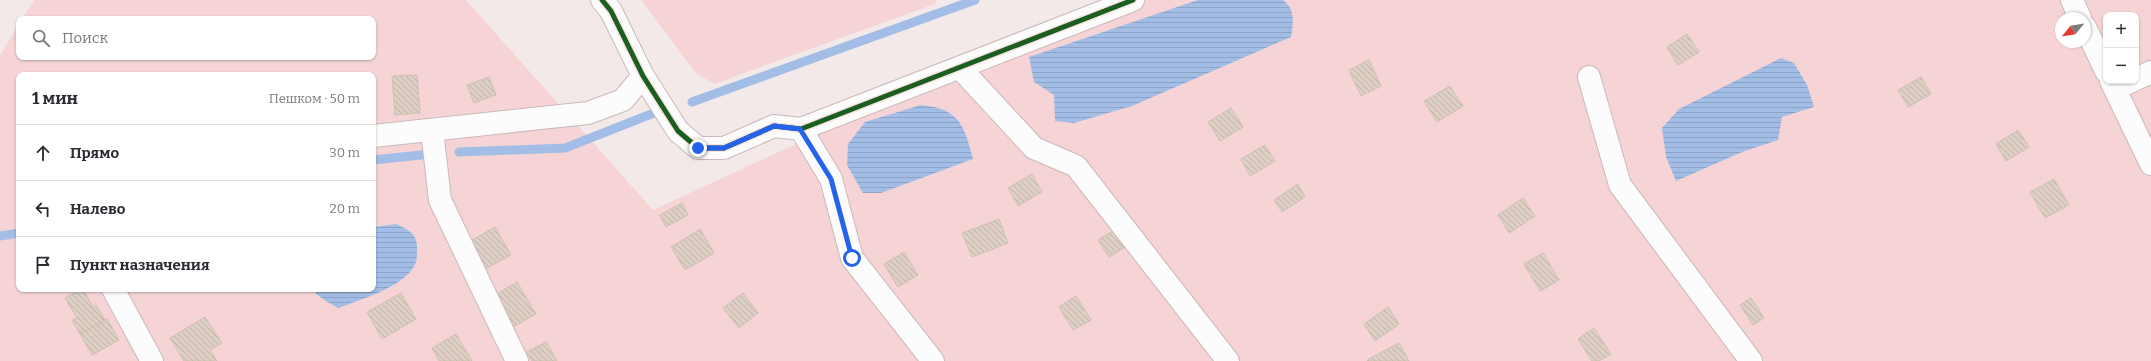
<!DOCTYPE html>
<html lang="ru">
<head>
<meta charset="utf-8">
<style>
	:root { --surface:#fff; --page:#f2f2f3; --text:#2b2b33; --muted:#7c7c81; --line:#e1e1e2 }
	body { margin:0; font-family:Bitter,serif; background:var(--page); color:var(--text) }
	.controls { position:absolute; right:12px; top:12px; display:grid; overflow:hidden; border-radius:8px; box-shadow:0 1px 3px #0004 }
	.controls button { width:36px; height:36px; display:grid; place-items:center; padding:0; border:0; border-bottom:1px solid var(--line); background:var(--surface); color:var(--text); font:20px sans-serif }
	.compass { position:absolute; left:2055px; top:12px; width:36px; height:36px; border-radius:50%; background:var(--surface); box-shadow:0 1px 3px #0004; rotate:240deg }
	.stop { position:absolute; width:12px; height:12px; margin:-9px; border:3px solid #2563eb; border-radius:50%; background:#fff }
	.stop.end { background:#2563eb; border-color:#fff; box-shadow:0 1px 4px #0008 }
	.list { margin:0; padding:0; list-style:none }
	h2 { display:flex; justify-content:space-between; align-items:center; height:52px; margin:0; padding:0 16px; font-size:17px }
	h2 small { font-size:13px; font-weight:400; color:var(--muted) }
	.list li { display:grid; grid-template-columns:26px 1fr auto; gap:12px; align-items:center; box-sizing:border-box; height:56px; padding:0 16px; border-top:1px solid var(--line) }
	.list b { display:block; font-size:15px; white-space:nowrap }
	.list em { font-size:13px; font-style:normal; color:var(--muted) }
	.icon { flex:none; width:22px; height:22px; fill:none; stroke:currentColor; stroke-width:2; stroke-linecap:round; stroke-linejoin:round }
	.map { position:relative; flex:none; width:2151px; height:361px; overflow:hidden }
	.search { position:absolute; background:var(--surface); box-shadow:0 1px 3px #0004; left:16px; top:16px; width:360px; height:44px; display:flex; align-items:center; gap:10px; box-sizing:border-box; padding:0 14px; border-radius:8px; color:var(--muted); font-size:15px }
	.panel { position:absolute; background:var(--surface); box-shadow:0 1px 3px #0004; left:16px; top:72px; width:360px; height:220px; border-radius:8px }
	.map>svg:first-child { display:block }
	.green { fill:#f6d4d5; fill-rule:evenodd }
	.water { fill:url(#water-rules) }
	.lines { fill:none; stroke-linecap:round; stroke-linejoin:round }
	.stream { stroke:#a2bee6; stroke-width:9 }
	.building { fill:url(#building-back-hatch); stroke:#cdc0b3 }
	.minor-casing { stroke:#cbb8b9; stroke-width:24 }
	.minor { stroke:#fdfcfc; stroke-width:22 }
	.cycleway-casing { stroke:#f7e5e5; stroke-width:8 }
	.cycleway { stroke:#1b5e20; stroke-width:5 }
	.route { stroke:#2563eb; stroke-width:5 }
</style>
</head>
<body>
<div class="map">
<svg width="2151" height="361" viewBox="0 0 2151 361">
	<defs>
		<pattern id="water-rules" width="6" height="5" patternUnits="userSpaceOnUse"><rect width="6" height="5" fill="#a2bee6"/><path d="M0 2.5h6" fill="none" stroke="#8da3c5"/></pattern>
		<pattern id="building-back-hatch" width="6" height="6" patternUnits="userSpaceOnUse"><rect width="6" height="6" fill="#ddcfc3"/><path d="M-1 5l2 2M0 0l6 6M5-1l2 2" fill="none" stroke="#bfb1a7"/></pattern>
	</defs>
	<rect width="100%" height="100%" fill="#f3e9e9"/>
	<!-- green -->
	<path class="green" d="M34,0H466L653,210L794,145L1137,0H2151V361H0V55L19,24V57H373V19H22ZM2106,15H2136V81H2106ZM2061,18H2085V42H2061ZM19,75H373V289H19Z
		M641,0H936L935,4L714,84L696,73Z"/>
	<!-- water -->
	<path class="water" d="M1198,0H1283C1296,10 1293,24 1291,37L1132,106L1074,123L1055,121L1054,95L1034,82L1029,57Z
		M1781,58L1794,63L1807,85L1814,107L1782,117L1778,140L1742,152L1676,181L1666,157L1662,128L1679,109Z
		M921,105C960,109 964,125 973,159L881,193H863L847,165L848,144L865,122Z
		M396,224C409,230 418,234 417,250C417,253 417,258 416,262C408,286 360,300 338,308L326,301L316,294L314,289H373V227Z"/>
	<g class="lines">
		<!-- stream -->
		<path class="stream" d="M692,102L975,0
			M459,152L565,148L659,111
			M373,160L421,155
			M0,236L19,233"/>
	</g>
	<!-- building -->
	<path class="building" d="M1687,34L1699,52L1678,65L1667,47Z
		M1369,60L1381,86L1361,96L1349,70Z
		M417,75L420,113L395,115L392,76Z
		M489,77L496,95L474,103L467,85Z
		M1921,77L1931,94L1908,107L1898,90Z
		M1450,86L1463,106L1437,122L1424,101Z
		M1231,108L1243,127L1220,141L1208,122Z
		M2018,130L2029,147L2006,161L1996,144Z
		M1265,145L1275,161L1250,176L1241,159Z
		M1032,174L1042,192L1018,206L1008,188Z
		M2054,179L2069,205L2045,218L2030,192Z
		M1298,184L1305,197L1282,212L1274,200Z
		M1523,198L1535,216L1509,233L1498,215Z
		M682,203L688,215L666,227L660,215Z
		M999,219L1008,243L972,257L962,233Z
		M495,227L511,255L485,269L469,242Z
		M700,229L714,253L685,270L671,247Z
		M1116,229L1127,246L1109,257L1098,240Z
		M904,252L918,275L898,287L884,264Z
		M1543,253L1559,280L1540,291L1524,264Z
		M517,282L536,314L513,327L495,295Z
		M81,289H83L93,307L96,305L105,320L80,334L72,320L77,318L65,298Z
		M401,293L416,319L382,339L367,312Z
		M743,293L758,313L739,328L723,308Z
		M1076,296L1091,320L1073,330L1059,307Z
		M1751,298L1764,318L1753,325L1740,305Z
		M1388,307L1399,324L1375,341L1364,324Z
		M205,317L222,343L210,350L217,361H184L170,338Z
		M107,319L119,340L92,355L80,334Z
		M1594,328L1611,354L1599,361H1592L1578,339Z
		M456,334L472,361H439L432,348Z
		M546,342L557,361H532L527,352Z
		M1399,343L1409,361H1368L1367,360Z"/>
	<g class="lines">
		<defs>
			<path id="minor" d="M602,0L611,11L643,76L678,131L698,148H724L774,126L801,129L1133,0
				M2072,0L2080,18
				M2085,27L2106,71
				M960,68L1034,148L1076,166L1228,361
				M1589,77L1620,185L1751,361
				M2136,79L2151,72
				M2111,81L2151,164
				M2115,89L2132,81
				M801,129L831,179L852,258L933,361
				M432,130L440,200L517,361
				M373,136L588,113L623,100L643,76
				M113,289L152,361"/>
		</defs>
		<!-- minor casing -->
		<use href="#minor" class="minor-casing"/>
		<!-- minor -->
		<use href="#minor" class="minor"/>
		<defs>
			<path id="cycleway" d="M602,0L611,11L643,76L678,131L698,148H724L774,126L801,129L1133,0"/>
		</defs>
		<!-- cycleway casing -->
		<use href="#cycleway" class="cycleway-casing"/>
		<!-- cycleway -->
		<use href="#cycleway" class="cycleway"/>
	</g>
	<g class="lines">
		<!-- route -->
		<path class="route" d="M698,148H724L774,126L800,129L831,179L852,258"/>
	</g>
</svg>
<div class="controls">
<button>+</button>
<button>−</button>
</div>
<svg class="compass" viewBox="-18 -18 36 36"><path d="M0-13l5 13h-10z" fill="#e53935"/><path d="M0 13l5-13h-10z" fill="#7c7c81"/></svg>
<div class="stop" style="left:852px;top:258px"></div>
<div class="stop end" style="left:698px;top:148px"></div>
<div class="search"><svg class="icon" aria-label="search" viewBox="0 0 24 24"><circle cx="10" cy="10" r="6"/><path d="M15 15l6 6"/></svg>Поиск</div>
<section class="panel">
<h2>1 мин<small>Пешком · 50 m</small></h2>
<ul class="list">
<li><svg class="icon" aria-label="ahead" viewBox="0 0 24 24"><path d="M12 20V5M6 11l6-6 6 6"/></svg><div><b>Прямо</b></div><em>30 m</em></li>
<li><svg class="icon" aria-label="left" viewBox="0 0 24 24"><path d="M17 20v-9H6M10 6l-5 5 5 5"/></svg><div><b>Налево</b></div><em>20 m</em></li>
<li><svg class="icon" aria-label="arrive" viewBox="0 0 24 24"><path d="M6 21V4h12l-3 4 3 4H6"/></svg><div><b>Пункт назначения</b></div></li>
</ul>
</section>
</div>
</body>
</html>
